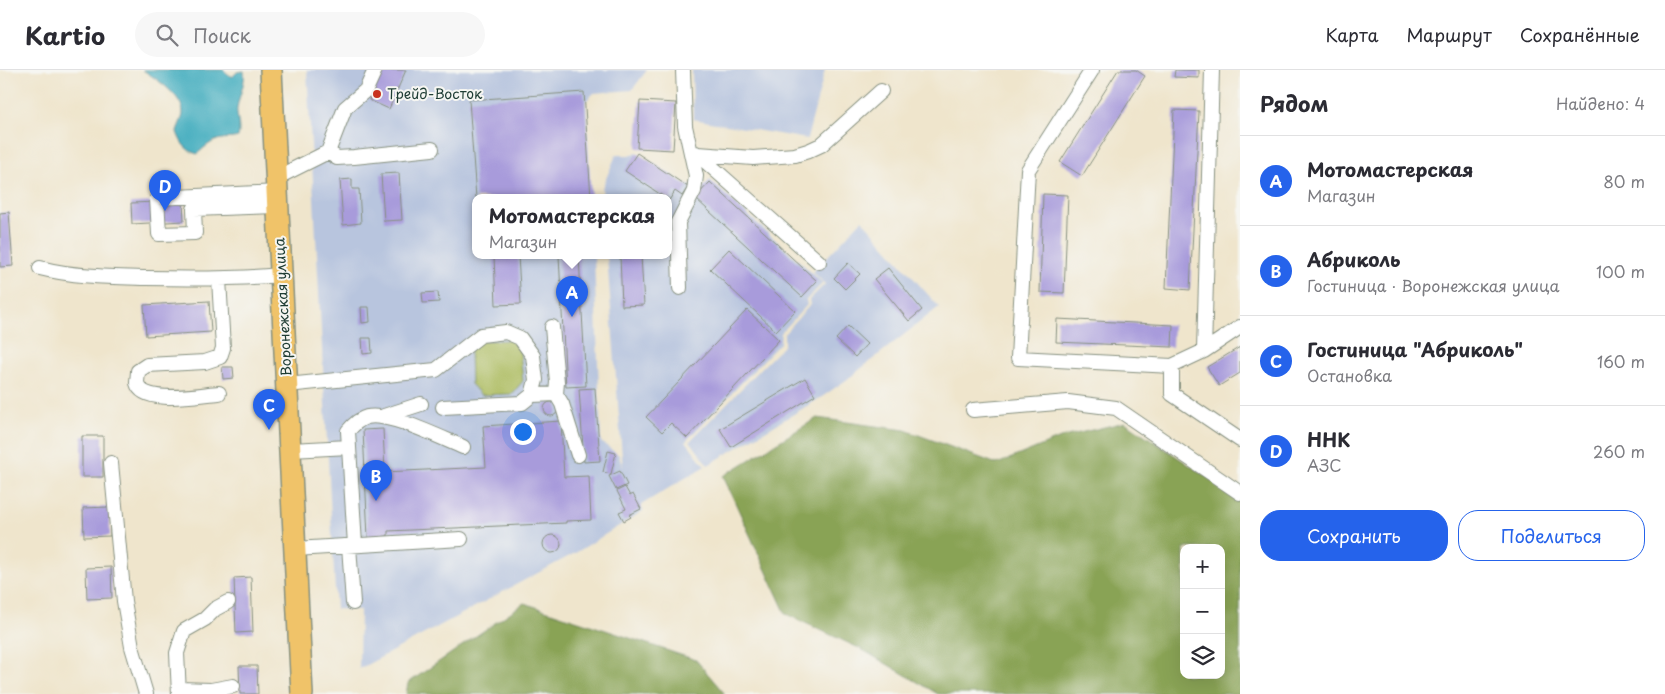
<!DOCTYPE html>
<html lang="ru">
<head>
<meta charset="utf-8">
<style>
	:root { --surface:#fff; --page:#f7f7f7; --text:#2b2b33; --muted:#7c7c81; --line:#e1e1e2; --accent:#2563eb }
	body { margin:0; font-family:"Playpen Sans",sans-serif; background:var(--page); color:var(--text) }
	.controls { position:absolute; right:15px; bottom:15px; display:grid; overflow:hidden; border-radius:10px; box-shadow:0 5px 20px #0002 }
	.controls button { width:45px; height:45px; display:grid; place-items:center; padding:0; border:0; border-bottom:1px solid var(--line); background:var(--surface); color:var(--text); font:25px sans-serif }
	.you { position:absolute; left:522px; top:361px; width:18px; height:18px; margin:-12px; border:4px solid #fff; border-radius:50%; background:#1a73e8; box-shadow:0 0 0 8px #1a73e833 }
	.badge { display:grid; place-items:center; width:32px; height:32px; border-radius:50%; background:var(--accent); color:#fff; font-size:16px; font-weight:700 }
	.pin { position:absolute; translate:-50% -41px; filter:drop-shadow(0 1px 2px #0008) }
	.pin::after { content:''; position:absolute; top:26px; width:18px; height:15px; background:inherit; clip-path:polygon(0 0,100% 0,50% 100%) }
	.popup { position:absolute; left:472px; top:124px; width:200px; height:65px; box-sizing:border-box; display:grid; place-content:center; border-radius:10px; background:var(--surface); filter:drop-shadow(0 1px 4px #0005); font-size:16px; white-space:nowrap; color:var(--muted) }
	.popup b { font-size:19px; color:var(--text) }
	.popup::after { content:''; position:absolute; left:50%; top:100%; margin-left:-10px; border:10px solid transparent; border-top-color:var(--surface) }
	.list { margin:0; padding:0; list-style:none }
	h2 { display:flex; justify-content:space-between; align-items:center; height:65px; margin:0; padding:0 20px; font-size:21px }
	h2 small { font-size:16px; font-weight:400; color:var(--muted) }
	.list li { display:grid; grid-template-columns:32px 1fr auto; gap:15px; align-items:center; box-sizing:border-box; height:90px; padding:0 20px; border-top:1px solid var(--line) }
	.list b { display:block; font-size:19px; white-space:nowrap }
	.list p { margin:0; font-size:16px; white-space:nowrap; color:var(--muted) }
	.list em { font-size:16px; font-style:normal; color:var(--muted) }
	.actions { display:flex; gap:10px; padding:15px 20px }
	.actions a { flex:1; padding:11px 0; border:1px solid var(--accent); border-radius:20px; text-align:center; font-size:18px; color:var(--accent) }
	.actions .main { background:var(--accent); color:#fff }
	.icon { flex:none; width:28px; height:28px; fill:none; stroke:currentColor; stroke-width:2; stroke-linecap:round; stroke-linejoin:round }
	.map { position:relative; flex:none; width:1240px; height:624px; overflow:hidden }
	header { display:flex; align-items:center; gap:30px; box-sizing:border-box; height:70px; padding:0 25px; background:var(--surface); border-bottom:1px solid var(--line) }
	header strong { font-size:24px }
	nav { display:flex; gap:28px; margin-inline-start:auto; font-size:18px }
	.search { width:350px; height:45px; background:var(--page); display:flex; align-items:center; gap:12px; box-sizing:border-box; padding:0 18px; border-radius:28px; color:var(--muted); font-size:19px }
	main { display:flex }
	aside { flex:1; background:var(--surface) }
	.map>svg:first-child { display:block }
	.industrial { fill:#b8c5de }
	.green { fill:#acbb5e; stroke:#667c49 }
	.forest { fill:#89a355; stroke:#547044; fill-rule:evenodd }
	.water { fill:#3facbe; stroke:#2f7479 }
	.building { fill:#a89bdb }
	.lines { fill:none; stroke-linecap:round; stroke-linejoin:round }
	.minor-casing { stroke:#879180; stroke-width:16 }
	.highway-casing { stroke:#879180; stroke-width:24 }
	.minor { stroke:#fff; stroke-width:14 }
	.highway { stroke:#f0c369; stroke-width:21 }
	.poi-dot { fill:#c8321e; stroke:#f6f6f2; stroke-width:2 }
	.labels { text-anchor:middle; stroke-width:4; stroke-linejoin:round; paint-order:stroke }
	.poi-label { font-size:14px; fill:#1f3d34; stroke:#f6f6f2; text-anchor:start }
	.street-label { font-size:14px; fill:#1f3d34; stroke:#f6f6f2 }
</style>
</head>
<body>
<header>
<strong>Kartio</strong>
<div class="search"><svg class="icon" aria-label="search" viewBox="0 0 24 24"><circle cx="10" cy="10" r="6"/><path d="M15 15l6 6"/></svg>Поиск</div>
<nav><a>Карта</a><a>Маршрут</a><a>Сохранённые</a></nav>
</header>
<main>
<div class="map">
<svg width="1240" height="624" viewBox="0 0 1240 624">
	<rect width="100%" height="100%" fill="#f6f6f2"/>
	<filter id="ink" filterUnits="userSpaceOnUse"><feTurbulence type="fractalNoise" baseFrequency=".02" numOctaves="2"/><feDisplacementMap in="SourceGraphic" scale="10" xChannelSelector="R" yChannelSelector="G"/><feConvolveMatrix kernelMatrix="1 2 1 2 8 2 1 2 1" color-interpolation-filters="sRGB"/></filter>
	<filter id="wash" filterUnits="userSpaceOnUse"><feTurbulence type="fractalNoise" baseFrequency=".0096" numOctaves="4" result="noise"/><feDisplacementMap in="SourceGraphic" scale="20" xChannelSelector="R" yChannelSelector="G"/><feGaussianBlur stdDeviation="1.12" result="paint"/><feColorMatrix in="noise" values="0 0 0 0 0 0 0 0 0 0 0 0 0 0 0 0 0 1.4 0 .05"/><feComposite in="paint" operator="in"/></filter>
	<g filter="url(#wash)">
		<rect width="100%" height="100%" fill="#efe5cc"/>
		<!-- industrial -->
		<path class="industrial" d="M307,0H647L632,20L594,23L586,31L591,128H476V186H594L601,372L619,385L623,401L607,186H668V128H603L602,118L616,85H634L636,82L687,115L703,117L710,110L823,213L806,230L807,235L781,263L780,273L686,371L705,396L641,435L643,441L577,482L359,599L360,540L336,539Z
			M692,0H825L807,69L693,49Z
			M862,150L939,237L849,308L822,327L708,395L690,371L784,275V264L810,235L809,230L825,214L813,202Z"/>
		<!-- green -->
		<path class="green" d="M511,270L520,281L523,311L512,324L481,325L471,314L470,281L480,271Z"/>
		<!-- forest -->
		<path class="forest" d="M817,348L905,360L997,394L1063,367L1125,352L1240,429V624H938L861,579L786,544L723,406ZM1184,478H1221V605H1184Z
			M524,533L696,590L725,624H406L408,613Z"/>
		<!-- water -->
		<path class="water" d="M143,0H223L232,7L237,2L244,1C246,13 239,25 237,38C236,47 241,57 238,67C232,69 228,68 222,69C212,70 204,78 197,84C185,80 181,73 177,62C178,56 183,48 183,43C183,26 156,9 143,0Z"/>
		<g id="blocks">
			<!-- building -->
			<path class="building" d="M383,0H406L389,39L369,30Z
				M1118,0H1136L1145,6L1082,106L1060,92Z
				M1175,0H1199V8L1174,7Z
				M584,22L591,128H476L469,30Z
				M640,31L676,33L673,80L637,78Z
				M1174,40L1199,41L1190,220L1166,218Z
				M637,83L688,117L682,126L675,121L668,132V128H666L625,101Z
				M399,103L402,150L384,151L381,104Z
				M352,109V119H359L361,153L343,155L340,110Z
				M710,112L817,211L802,227L695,128Z
				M1043,124L1068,125L1064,223L1040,222Z
				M183,131L184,151L132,154L131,133Z
				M9,142L13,196L0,197V143Z
				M729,179L795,241L776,261L710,199Z
				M494,186H518L521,234L496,235Z
				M559,186H579L586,316L566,317Z
				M620,186H641L644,235L622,236Z
				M848,193L860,204L845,219L834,208Z
				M888,198L922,240L909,251L874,209Z
				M438,222L439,232L423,233L422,223Z
				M209,231L211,262L146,266L144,235Z
				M361,237H369L370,252L362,253Z
				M747,240L779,270L687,368L671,353L662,362L646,347Z
				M1057,249L1173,255L1172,277L1056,272Z
				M848,256L867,274L855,287L836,269Z
				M362,268H371L372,283L363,284Z
				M1240,277V303L1219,316L1207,297Z
				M222,297H233L234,308L223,309Z
				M805,308L815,325L731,377L720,359Z
				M595,318L600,391L584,392L579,319Z
				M544 339a7 7 0 1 1 14 0a7 7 0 1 1-14 0Z
				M561,351L564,407L589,406L591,450L566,451V453L388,461V466L368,468L363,360L383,359L385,402L486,397L483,356Z
				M82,366H103V407H82Z
				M608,381L616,383L611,404L603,402Z
				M620,401L627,415L616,420L609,406Z
				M625,417L630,426L633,424L641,439L629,445L631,447L624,451L619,442L626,439L617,421Z
				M109,437L110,466L84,467L83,438Z
				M543 474a9 9 0 1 1 18 0a9 9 0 1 1-18 0Z
				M111,497L112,528L87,529L86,498Z
				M251,507L253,562L236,563L234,508Z
				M239,596H257L258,624H240Z"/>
		</g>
	</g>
	<g filter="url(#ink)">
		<use href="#blocks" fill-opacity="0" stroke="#879180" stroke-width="1"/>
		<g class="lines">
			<defs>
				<path id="minor" d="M1092,0L1028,100L1018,288L1172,296L1204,281L1240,257
					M328,82L337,88L354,87L432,79
					M696,83L819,192
					M698,84L753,88L795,85L808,81L821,75L881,21
					M276,108L328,82L345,38L366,20L375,0
					M277,122L157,128L159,164L195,163L194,139L277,136
					M40,198C75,207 111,207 147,208C192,209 236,209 281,205
					M219,209L223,278L220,287L205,292L147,295L138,301C138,304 137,310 137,313C143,336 201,324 219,323
					M680,218L678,152L694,121L696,106L685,56L683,0
					M552,257L557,312L556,324
					M1204,281L1212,0
					M1172,296V324L1240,370
					M287,315L436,300L481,265L506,262L520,268L533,286L536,310L532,325
					M443,337L522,333L532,325L556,324L562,334L578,385
					M973,340L1068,332L1116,338L1240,423
					M384,346L421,334
					M291,380L349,377
					M111,393L124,531L132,577L146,624
					M355,475L348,361C353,355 359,349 367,347C389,342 441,368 463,377
					M349,476L353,533
					M295,479L461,469
					M179,619L211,620L233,616
					M179,624L177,583L184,561L205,549L215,539L228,532"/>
				<path id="highway" d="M271,0L302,624"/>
			</defs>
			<!-- minor casing -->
			<use href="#minor" class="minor-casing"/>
			<!-- highway casing -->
			<use href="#highway" class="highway-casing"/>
			<!-- minor -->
			<use href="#minor" class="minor"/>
			<!-- highway -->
			<use href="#highway" class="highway"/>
		</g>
	</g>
	<!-- markers -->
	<circle class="poi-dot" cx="377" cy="24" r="5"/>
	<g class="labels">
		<!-- poi labels -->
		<g class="poi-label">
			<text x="387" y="29">Трейд-Восток</text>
		</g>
		<!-- street labels -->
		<g class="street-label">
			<text transform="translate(283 237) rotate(-93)" y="5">Воронежская улица</text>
		</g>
	</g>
</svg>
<div class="controls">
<button>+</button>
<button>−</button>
<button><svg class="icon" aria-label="layers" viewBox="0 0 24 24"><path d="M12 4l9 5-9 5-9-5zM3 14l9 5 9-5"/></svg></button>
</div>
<div class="you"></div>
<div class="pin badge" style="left:572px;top:247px">A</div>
<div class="popup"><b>Мотомастерская</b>Магазин</div>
<div class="pin badge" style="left:376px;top:431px">B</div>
<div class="pin badge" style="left:269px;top:360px">C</div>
<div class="pin badge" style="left:165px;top:141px">D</div>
</div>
<aside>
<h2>Рядом<small>Найдено: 4</small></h2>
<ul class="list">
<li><span class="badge">A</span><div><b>Мотомастерская</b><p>Магазин</p></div><em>80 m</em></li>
<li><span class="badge">B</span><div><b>Абриколь</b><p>Гостиница · Воронежская улица</p></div><em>100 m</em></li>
<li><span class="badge">C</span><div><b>Гостиница &quot;Абриколь&quot;</b><p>Остановка</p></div><em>160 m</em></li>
<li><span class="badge">D</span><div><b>ННК</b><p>АЗС</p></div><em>260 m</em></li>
</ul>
<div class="actions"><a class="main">Сохранить</a><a>Поделиться</a></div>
</aside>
</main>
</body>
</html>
